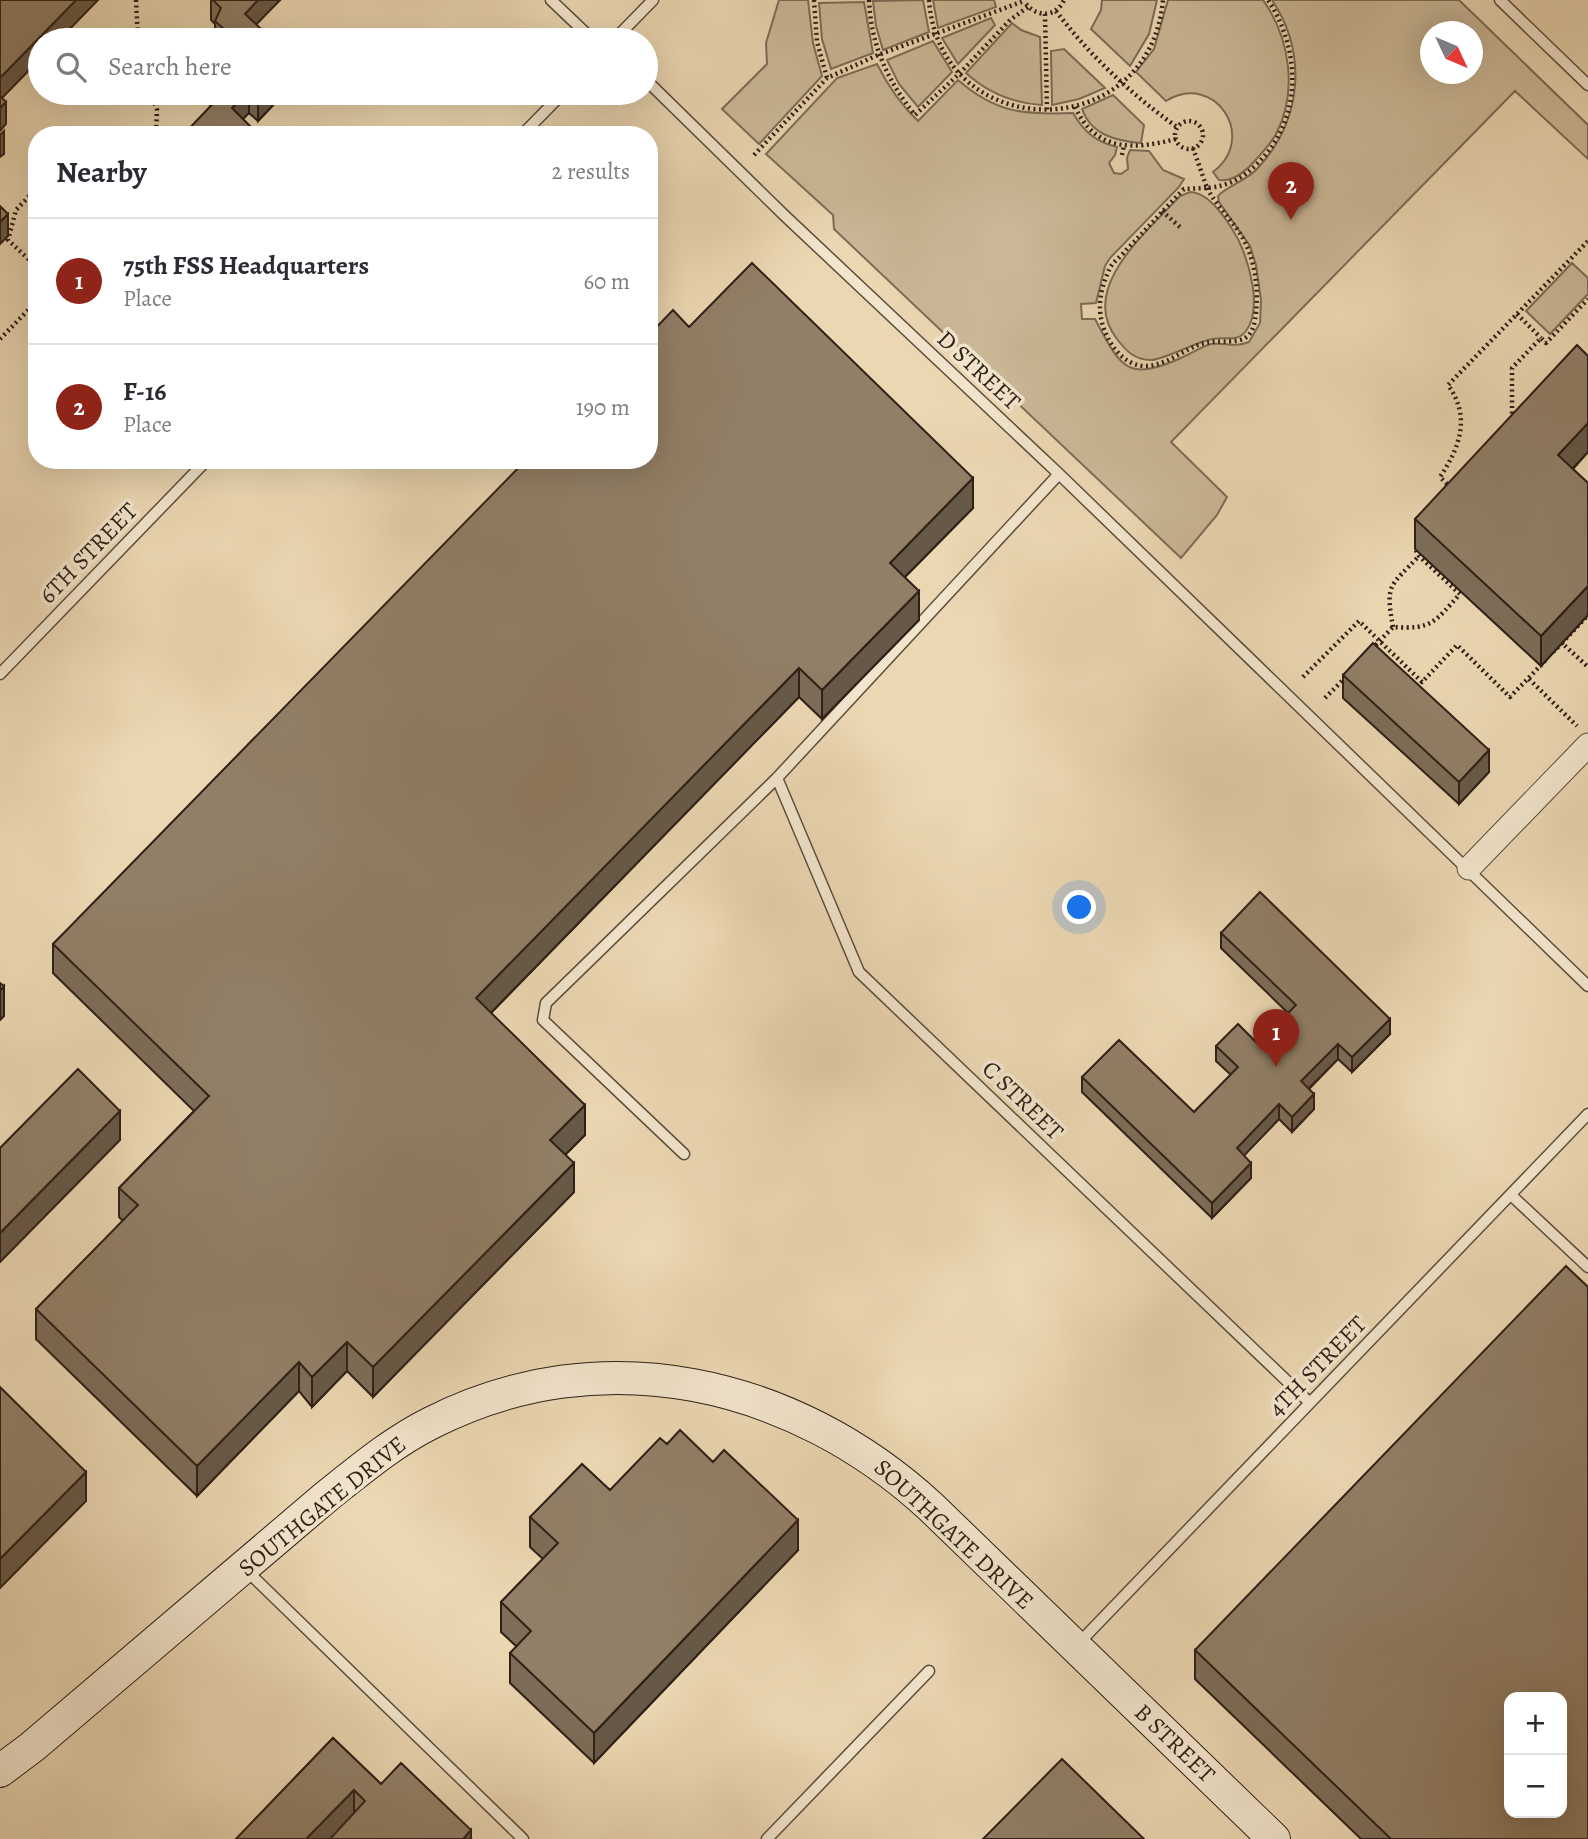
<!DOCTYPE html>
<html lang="en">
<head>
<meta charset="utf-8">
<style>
	:root { --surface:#fff; --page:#f7f7f7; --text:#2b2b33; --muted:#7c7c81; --line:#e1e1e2; --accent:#8f2418 }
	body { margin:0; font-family:Alegreya,serif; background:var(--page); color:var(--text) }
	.controls { position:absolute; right:21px; bottom:21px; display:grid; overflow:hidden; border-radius:14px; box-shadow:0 7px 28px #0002 }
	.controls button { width:63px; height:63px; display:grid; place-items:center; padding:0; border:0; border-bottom:2px solid var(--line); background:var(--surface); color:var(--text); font:35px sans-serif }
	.compass { position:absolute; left:1420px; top:21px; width:63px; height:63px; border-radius:50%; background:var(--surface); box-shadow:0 7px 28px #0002; rotate:134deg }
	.you { position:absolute; left:1080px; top:908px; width:24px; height:24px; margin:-18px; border:5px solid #fff; border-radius:50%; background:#1a73e8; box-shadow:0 0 0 10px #1a73e833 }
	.badge { display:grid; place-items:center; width:46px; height:46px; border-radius:50%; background:var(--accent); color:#fff; font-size:23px; font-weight:700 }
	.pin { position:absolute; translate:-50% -58px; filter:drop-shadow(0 2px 4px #0008) }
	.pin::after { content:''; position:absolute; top:37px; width:24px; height:21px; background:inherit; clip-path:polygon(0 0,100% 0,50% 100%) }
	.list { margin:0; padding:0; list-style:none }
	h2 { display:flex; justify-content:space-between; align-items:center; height:91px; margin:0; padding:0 28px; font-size:30px }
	h2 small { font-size:23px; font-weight:400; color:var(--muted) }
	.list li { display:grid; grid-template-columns:46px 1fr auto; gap:21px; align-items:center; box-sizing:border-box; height:126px; padding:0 28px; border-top:2px solid var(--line) }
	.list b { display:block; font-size:26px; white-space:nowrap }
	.list p { margin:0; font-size:23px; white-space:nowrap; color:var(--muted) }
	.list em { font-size:23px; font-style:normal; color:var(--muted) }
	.icon { flex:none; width:38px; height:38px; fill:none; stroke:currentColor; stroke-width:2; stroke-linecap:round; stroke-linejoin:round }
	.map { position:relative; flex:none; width:1588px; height:1839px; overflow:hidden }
	.search { position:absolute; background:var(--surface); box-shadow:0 7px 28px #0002; left:28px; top:28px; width:630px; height:77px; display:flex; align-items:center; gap:18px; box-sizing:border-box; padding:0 24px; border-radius:38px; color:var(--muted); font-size:26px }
	.panel { position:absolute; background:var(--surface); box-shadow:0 7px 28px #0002; left:28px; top:126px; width:630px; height:343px; border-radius:28px }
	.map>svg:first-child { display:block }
	.green { fill:#cbb897; stroke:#7d6c56; stroke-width:2; fill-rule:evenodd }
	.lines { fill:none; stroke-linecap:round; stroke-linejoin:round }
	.service-casing { stroke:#5e4d3d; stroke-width:13 }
	.minor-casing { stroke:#5e4d3d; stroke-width:25 }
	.secondary-casing { stroke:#2f1f16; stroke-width:34 }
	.path { stroke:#2f1f16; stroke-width:4.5; stroke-dasharray:2 3.5; stroke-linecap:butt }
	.service { stroke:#f2e5cd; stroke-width:10 }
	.minor { stroke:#f2e5cd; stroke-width:23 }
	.secondary { stroke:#f2e5cd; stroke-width:32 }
	.wall { fill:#7d6d59; stroke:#2f1f16; stroke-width:2 }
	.shaded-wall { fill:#665948; stroke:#2f1f16; stroke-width:2 }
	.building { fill:#917f67; stroke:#2f1f16; stroke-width:2; fill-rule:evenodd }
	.labels { text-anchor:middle; stroke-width:7; stroke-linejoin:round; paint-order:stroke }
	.street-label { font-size:24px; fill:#2f1f16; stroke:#f2e5cd }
</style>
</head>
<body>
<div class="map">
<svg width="1588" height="1839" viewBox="0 0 1588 1839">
	<rect width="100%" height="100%" fill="#ebd7b2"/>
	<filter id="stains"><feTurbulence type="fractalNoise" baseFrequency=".00286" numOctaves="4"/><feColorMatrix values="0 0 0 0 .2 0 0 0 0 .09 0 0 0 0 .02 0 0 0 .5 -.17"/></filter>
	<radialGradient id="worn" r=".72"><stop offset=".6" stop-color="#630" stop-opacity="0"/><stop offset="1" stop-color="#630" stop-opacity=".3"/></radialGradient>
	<!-- green -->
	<path class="green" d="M779,0H808L813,43L822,76L759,144L722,109L767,64L766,43Z
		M923,0L929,32L883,50L876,26L873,1Z
		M933,0H994L996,7L938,28Z
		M1102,0H1157L1149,34L1130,66L1091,29L1101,10Z
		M1168,0H1263C1290,38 1298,92 1276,134C1270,145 1260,155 1252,164C1243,173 1232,182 1219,180L1213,172C1259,137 1214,71 1166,101L1136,72L1154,49Z
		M1272,0H1459L1588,125V159L1515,91L1171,442L1227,497L1217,515L1181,558L834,229L833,215L766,154L837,78L877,64C888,86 900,104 918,121L958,80C996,113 1024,115 1073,113C1084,132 1096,142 1117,147L1115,155L1109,163L1114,173L1121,174L1128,169L1127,158L1130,150L1149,151L1163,170L1184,179L1179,187L1110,258L1105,266L1096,303L1081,304L1082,319H1095C1121,368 1127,382 1181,358C1191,354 1202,346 1211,344C1225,342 1234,348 1249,342L1260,323L1261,300L1256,265L1250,246L1219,202L1218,196C1224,188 1247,180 1257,169C1302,121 1308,54 1272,0ZM1430,32H1472V74H1430Z
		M864,2L873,53L831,69L822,39L819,3Z
		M991,18L995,25L958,64L942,38Z
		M1012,23L1021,30L1040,37L1042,105C1013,103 988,93 966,73Z
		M933,41L952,72L918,107L899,84L887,60Z
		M1064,49L1105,88L1079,99L1052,105L1051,51Z
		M1113,95L1144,125L1141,143C1116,141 1091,135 1082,109Z
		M1190,192C1210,192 1229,223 1238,239C1249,262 1263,308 1246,331C1237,343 1225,336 1212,339C1196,342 1163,360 1151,360C1135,360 1126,351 1117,339C1077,288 1148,231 1180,196Z
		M1572,263L1588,278V294L1550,334L1526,311Z"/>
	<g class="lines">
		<defs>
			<path id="service" d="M551,0L593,40
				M1500,0L1588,85
				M614,40L653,0
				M646,80L784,215L1059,474L1588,986
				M522,135L563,93
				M0,674L207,460
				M777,778L859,972L1310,1403
				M684,1154L543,1020L546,1003L777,778L1059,474
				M1511,1195L1588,1267
				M244,1568L523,1839
				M1078,1644L1588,1114
				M767,1839L929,1671"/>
			<path id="minor" d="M1469,868L1588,745"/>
			<path id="secondary" d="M0,1771L32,1747L327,1496C361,1469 393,1442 431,1423C602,1336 794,1381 931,1507L1274,1839"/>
		</defs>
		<!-- service casing -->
		<use href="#service" class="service-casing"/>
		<!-- minor casing -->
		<use href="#minor" class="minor-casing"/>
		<!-- secondary casing -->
		<use href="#secondary" class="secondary-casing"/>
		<!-- path -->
		<path class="path" d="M136,0L138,40
			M814,0L817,42L827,78
			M869,0C871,45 887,80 915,115L960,73L1010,20L1028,7
			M929,0C940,146 1150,146 1163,0
			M1026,4C1038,18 1056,17 1064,0
			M1056,11C1089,55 1132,95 1177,127
			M1045,14L1047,110
			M151,93L157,110L156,135
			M1075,107C1096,152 1134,150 1176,139
			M1175 135a14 14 0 1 1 28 0a14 14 0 1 1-28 0Z
			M1193,148L1207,188C1229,186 1243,178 1258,163C1303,118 1301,50 1268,0
			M754,155L827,78L878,55L1024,1
			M1122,155L1124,145
			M37,188L16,210L8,240L37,267
			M1207,188C1216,205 1230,218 1241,235C1254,256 1259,287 1256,312C1253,354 1227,336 1201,344C1183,350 1168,364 1148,366C1119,368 1099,331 1100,306C1100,294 1104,281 1109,270C1112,262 1121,257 1126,250C1146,230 1164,209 1184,189Z
			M1162,211L1181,228
			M1517,314L1541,338
			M0,339L37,301
			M1516,417L1512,414V368L1541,338L1546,343L1588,299
			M1451,488L1440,477C1460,447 1471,417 1448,385L1588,241
			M1393,627C1385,583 1390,587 1419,556
			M1562,643L1588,615
			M1372,649L1393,627C1433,630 1435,621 1460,594L1419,556L1415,549L1419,544
			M1553,652L1562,643L1588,667
			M1303,677L1359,621L1422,682L1457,645L1510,697L1545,661
			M1529,679L1577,726
			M1325,698L1347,676"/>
		<!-- service -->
		<use href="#service" class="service"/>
		<!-- minor -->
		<use href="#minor" class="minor"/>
		<!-- secondary -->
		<use href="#secondary" class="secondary"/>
	</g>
	<!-- wall -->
	<path class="wall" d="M211,0H280L256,24L215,39V24L211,20Z
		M206,93H275V103L258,121L249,113L211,106L206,101Z
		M689,327L973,508L905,577L919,620L822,719L799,697L491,1013L585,1135L565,1155L574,1192L373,1397L347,1371L312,1407L299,1391L197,1496L36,1339V1309L123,1221L119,1217V1188L194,1111L53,973V944Z
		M1588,356V452L1573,469L1588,483V615L1541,666L1415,549V519Z
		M1343,675L1489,772L1459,804L1343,698Z
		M1221,933L1390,1034L1352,1072L1338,1059L1309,1089L1314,1109L1292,1132L1279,1119L1244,1155L1251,1178L1212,1218L1082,1092V1077L1194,1112L1231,1075L1216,1061V1046L1258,1044L1288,1013L1221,948Z
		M667,1444L798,1550L594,1763L510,1683V1653L517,1647L501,1632V1602L543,1559L530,1547V1517L610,1490Z
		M1195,1650L1588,1839H1361L1195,1679Z
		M333,1738L381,1784L471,1839H236Z"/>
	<!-- shaded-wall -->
	<path class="shaded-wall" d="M76,0H98L59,40H40V59L0,100V78Z
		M258,0H280L245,36V14Z
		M247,93H249V113L232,130V108Z
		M264,93H275V103L258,121V99Z
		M6,102V124L0,131V108Z
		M4,131V154L0,157V135Z
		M8,214V236L0,244V222Z
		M1588,423V452L1558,484V455Z
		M973,478V508L890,592V563Z
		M1588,586V615L1541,666V636Z
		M919,591V620L822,719V690Z
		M799,668V697L476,1028V998Z
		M1489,750V772L1459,804V782Z
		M4,986V1016L0,1020V991Z
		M1390,1019V1034L1352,1072V1057Z
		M1338,1044V1059L1301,1096V1081Z
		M1314,1094V1109L1292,1132V1117Z
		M1279,1104V1119L1237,1163V1148Z
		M585,1105V1135L550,1170V1140Z
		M120,1111V1140L0,1262V1233Z
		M574,1163V1192L373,1397V1367Z
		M1251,1163V1178L1212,1218V1203Z
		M347,1342V1371L312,1407V1377Z
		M299,1362V1391L197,1496V1466Z
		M86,1472V1501L0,1588V1559Z
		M798,1520V1550L594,1763V1733Z
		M354,1790V1819L335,1839H306Z
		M471,1830V1839H463Z"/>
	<!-- building -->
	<path class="building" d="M0,0H76L0,78Z
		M213,0H258L245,14L273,40H214L225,30L215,21L221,8Z
		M220,93H247L232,108L259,135H183L222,94Z
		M252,93H264L258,99Z
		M0,96L6,102L0,108Z
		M0,206L8,214L0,222Z
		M752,263L973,478L890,563L919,591L822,690L799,668L476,998L585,1105L550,1140L574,1163L373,1367L347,1342L312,1377L299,1362L197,1466L36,1309L138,1205L119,1188L209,1096L53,944L526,460H649V335L673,310L689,327Z
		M1577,345L1588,356V423L1558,455L1588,483V586L1541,636L1415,519Z
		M1373,643L1489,750L1459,782L1343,675Z
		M1260,892L1390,1019L1352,1057L1338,1044L1301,1081L1314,1094L1292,1117L1279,1104L1237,1148L1251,1163L1212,1203L1082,1077L1119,1040L1194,1112L1238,1067L1216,1046L1238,1024L1258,1044L1296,1005L1221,933Z
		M0,983L4,986L0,991Z
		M78,1069L120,1111L0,1233V1148Z
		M1566,1266L1588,1287V1839H1391L1195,1650ZM1509,1697H1562V1813H1509Z
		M0,1387L86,1472L0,1559Z
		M680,1430L713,1462L724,1450L798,1520L594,1733L510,1653L531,1631L501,1602L558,1543L530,1517L582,1464L610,1490L660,1438L667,1444Z
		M333,1738L381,1784L401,1763L471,1830L463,1839H330L365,1801L354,1790L306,1839H236Z
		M1062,1759L1144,1839H983Z"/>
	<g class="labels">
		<!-- street labels -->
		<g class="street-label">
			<text transform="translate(979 370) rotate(43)" y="8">D STREET</text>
			<text transform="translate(88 553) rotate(-46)" y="8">6TH STREET</text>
			<text transform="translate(1023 1100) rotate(44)" y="8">C STREET</text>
			<text transform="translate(1317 1366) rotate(-46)" y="8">4TH STREET</text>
			<text transform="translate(322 1506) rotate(-39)" y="8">SOUTHGATE DRIVE</text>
			<text transform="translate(954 1534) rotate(43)" y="8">SOUTHGATE DRIVE</text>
			<text transform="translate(1175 1743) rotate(44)" y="8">B STREET</text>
		</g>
	</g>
	<rect width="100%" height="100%" filter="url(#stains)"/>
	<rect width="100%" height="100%" fill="url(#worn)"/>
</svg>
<div class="controls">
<button>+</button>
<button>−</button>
</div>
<svg class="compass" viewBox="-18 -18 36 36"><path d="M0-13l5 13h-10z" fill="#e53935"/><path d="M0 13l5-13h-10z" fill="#7c7c81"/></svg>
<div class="you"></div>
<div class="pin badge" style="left:1276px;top:1067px">1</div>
<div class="pin badge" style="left:1291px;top:220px">2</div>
<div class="search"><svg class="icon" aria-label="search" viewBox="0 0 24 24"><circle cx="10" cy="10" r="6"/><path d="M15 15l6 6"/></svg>Search here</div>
<section class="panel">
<h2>Nearby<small>2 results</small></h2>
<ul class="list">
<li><span class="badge">1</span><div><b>75th FSS Headquarters</b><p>Place</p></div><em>60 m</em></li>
<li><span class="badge">2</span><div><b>F-16</b><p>Place</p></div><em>190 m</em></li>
</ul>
</section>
</div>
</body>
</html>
